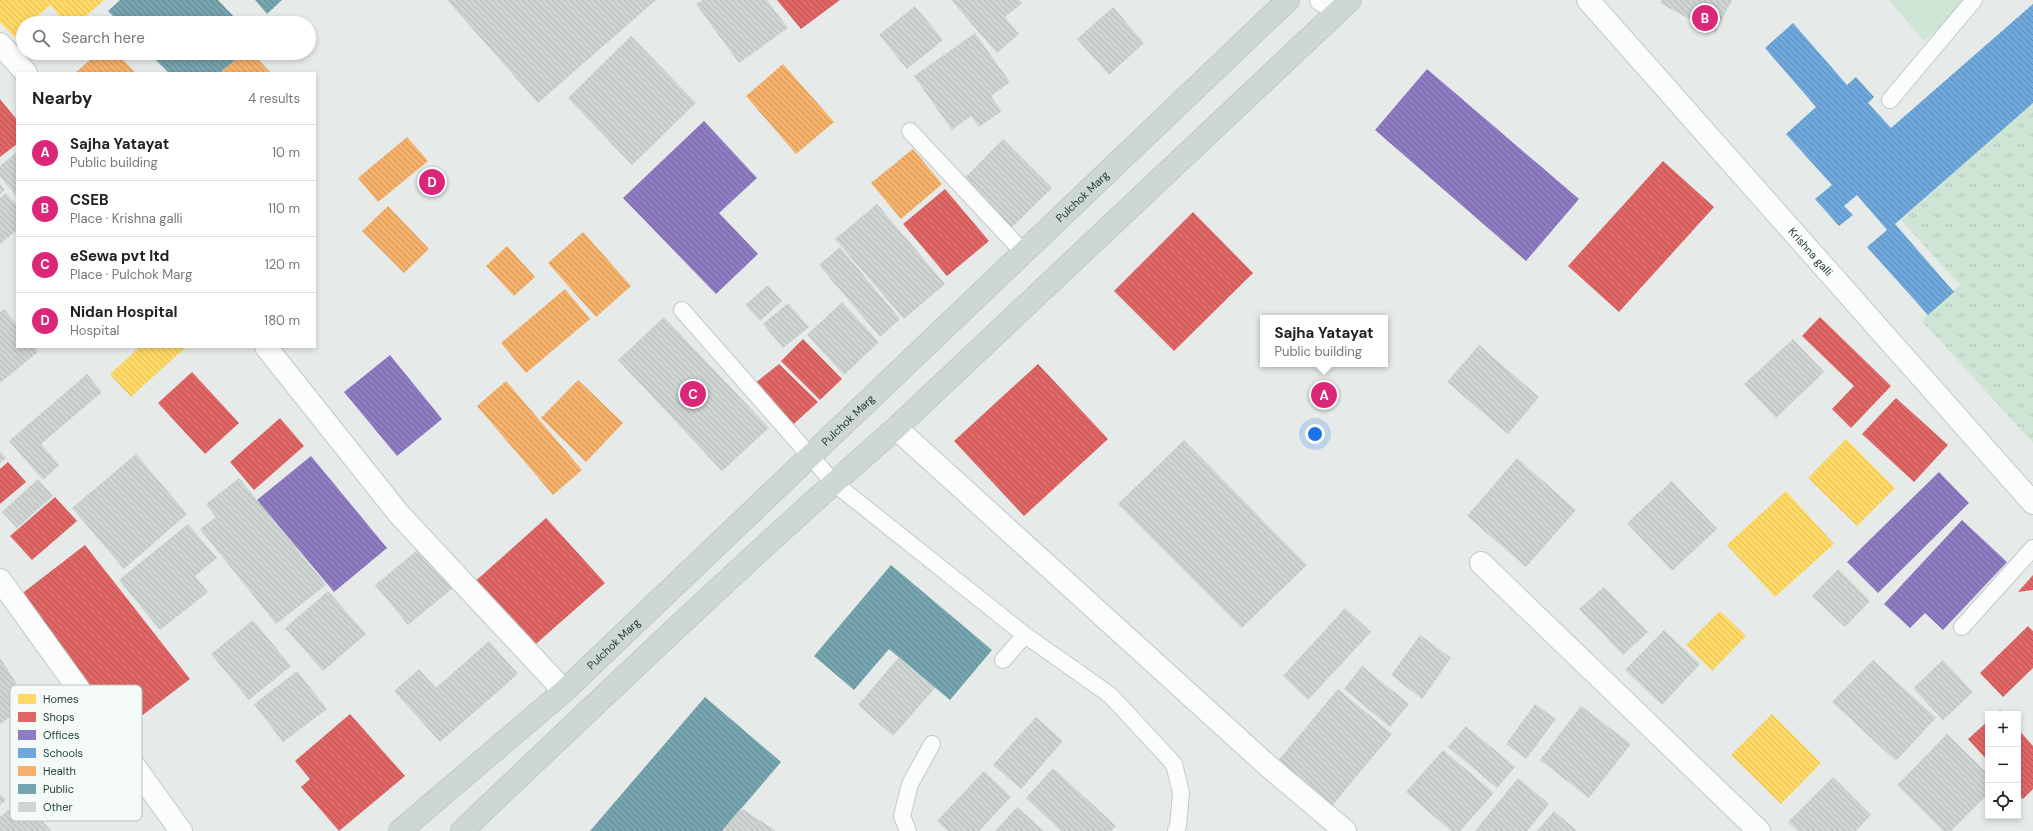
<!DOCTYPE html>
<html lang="en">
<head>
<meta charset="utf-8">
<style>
	:root { --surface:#fff; --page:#f2f2f2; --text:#222; --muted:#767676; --line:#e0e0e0; --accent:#db2777 }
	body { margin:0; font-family:"DM Sans",sans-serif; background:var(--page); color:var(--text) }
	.controls { position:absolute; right:12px; bottom:12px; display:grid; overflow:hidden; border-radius:0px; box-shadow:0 2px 6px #0003 }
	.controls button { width:36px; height:36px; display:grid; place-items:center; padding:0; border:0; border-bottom:1px solid var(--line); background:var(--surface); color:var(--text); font:20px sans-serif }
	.you { position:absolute; left:1315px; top:434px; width:14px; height:14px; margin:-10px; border:3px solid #fff; border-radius:50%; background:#1a73e8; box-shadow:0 0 0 6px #1a73e833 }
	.badge { display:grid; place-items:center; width:26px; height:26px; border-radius:50%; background:var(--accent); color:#fff; font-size:13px; font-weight:700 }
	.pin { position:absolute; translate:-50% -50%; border:2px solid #fff; box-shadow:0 1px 4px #0006 }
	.popup { position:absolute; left:1260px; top:315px; width:128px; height:52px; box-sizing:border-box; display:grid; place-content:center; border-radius:0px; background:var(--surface); filter:drop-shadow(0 1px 3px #0005); font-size:13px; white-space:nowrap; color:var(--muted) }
	.popup b { font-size:15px; color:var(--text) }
	.popup::after { content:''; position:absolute; left:50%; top:100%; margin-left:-8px; border:8px solid transparent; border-top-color:var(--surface) }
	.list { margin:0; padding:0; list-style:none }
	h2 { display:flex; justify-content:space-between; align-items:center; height:52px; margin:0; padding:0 16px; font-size:17px }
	h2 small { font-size:13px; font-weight:400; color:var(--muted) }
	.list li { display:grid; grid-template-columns:26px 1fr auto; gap:12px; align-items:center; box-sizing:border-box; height:56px; padding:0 16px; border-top:1px solid var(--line) }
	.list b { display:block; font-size:15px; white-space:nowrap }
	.list p { margin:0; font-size:13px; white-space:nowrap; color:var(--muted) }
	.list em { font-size:13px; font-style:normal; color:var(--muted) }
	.icon { flex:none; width:22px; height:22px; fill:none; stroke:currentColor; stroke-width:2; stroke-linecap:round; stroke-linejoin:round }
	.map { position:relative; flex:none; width:2033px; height:831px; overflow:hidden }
	.search { position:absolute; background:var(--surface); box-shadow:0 2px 6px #0003; left:16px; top:16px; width:300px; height:44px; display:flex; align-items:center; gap:10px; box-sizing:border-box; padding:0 14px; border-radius:22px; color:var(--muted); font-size:15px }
	.panel { position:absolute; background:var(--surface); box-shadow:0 2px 6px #0003; left:16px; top:72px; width:300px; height:276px; border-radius:0px }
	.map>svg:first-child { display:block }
	.park { fill:url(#park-tufts) }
	.pitch { fill:#cee5d5 }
	.homes { fill:url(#homes-back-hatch) }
	.shops { fill:url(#shops-back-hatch) }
	.offices { fill:url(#offices-back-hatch) }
	.schools { fill:url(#schools-back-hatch) }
	.health { fill:url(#health-back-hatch) }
	.public { fill:url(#public-back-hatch) }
	.building { fill:url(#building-back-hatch) }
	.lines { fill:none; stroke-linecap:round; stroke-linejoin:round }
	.lane-casing { stroke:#c3c8c6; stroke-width:18 }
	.street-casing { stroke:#c3c8c6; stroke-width:24 }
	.secondary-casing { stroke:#c1c9c6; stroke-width:24 }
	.primary-casing { stroke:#c1cac7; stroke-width:24 }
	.lane { stroke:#fbfcfc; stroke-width:16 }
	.street { stroke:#fbfcfc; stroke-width:22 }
	.secondary { stroke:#fbfcfc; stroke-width:22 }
	.primary { stroke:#cdd7d4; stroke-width:22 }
	.labels { text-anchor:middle; stroke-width:4; stroke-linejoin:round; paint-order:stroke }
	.street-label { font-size:11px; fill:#214037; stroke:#f4faf7 }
	.key { fill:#f4faf7; stroke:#b5c2bd; stroke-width:1 }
	.key-label { font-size:11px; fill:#214037 }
</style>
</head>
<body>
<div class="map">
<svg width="2033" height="831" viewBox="0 0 2033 831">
	<defs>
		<pattern id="park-tufts" width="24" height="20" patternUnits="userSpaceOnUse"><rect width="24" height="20" fill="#cee5d5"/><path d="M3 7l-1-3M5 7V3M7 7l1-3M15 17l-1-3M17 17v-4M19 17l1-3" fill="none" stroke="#b1c6b7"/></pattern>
		<pattern id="homes-back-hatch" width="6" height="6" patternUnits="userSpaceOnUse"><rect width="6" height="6" fill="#ffd966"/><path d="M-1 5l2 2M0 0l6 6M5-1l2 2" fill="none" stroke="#dabb59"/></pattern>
		<pattern id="shops-back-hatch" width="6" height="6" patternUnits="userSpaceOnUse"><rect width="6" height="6" fill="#e06666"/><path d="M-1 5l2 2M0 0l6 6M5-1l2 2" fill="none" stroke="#b55555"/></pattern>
		<pattern id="offices-back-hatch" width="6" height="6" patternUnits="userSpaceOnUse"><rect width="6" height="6" fill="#8e7cc3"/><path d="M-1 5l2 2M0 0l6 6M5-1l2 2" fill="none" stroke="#74679f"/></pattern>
		<pattern id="schools-back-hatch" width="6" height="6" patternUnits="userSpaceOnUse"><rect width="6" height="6" fill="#6fa8dc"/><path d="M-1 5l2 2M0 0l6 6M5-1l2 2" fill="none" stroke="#5b8ab3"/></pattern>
		<pattern id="health-back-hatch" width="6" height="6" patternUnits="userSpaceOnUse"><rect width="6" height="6" fill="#f6b26b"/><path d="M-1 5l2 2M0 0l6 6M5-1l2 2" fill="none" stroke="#c79259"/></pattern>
		<pattern id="public-back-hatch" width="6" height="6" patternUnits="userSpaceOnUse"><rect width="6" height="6" fill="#76a5af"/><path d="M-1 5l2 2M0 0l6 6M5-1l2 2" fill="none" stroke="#60888f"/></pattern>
		<pattern id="building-back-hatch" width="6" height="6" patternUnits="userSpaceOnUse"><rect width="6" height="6" fill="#ced4d2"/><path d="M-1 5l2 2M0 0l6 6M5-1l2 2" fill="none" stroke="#b1b7b5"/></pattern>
	</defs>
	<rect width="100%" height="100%" fill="#e6ebe9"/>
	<!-- park -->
	<path class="park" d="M2033,101V443L1921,320L1960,285L1901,220Z"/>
	<!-- pitch -->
	<path class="pitch" d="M1889,0H1970L1924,41Z"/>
	<!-- homes -->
	<path class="homes" d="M0,0H104L78,23H66L50,5L30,23H23V29L14,37L0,22Z
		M140,347H186L131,397L110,374Z
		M1846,439L1895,488L1857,526L1808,478Z
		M1786,491L1834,544L1775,597L1727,545Z
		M1720,611L1746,636L1712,671L1686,645Z
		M1772,714L1821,763L1781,804L1731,755Z"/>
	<!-- shops -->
	<path class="shops" d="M777,0H840L801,29Z
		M0,99L17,120V144L0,157Z
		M1663,161L1714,207L1619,312L1568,266Z
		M945,189L989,241L947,276L903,224Z
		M1193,212L1253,273L1174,351L1114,291Z
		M1820,317L1891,386L1851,428L1832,409L1854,386L1802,336Z
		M803,339L842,379L820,400L781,361Z
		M779,364L818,402L787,430L749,388Z
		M1038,364L1108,439L1024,516L954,441Z
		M192,372L239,423L205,454L158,403Z
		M1896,398L1948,445L1914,482L1862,434Z
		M280,418L304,446L254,490L230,462Z
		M8,462L26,482L0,504V469Z
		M55,497L77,521L32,560L10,536Z
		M546,518L605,583L529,650L471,585Z
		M85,545L190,679L123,730L20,595Z
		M2033,575V590L2018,592Z
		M2028,626L2033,631V668L2003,697L1980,673Z
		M2000,710L2004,714H1996Z
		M350,714L405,776L339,831L301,787L310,779L295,761Z
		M1988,721V761L1968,739Z
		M2018,729L2033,746V789L2023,799L2018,794Z"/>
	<!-- offices -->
	<path class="offices" d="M1427,69L1579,199L1526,261L1375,130Z
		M704,121L757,178L719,213L758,254L716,294L623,198Z
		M390,355L442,419L397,456L344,392Z
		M311,456L387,548L334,592L257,500Z
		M1939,472L1969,503L1878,593L1847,562Z
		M1962,520L2007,562L1943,630L1925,613L1910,628L1884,604Z"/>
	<!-- schools -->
	<path class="schools" d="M2033,4V103L1895,224L1954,292L1928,315L1867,247L1887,230L1857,195L1844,206L1853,215L1839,226L1815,199L1832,185L1786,134L1816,107L1765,48L1793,23L1847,85L1856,77L1874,97L1868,103L1891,128Z"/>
	<!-- health -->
	<path class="health" d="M98,53H116L136,73H75Z
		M244,53H252L271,73H219Z
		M783,64L834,122L796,154L746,96Z
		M407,137L428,161L378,202L358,178Z
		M913,149L942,184L901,219L871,183Z
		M388,206L429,249L404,273L362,231Z
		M583,232L631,286L596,317L548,263Z
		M507,246L535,277L514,296L486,266Z
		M565,289L590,319L526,373L501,343Z
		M578,380L623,423L586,462L541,418Z
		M506,381L582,470L553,495L477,406Z"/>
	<!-- public -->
	<path class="public" d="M120,0H218L240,23H120L108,11Z
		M255,0H282L267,14Z
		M149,53H244L219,73H169Z
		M891,565L992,650L950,700L889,649L854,690L814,656Z
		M705,697L781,762L722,831H590Z"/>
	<!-- building -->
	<path class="building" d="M447,0H656L538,103Z
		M703,0H767L788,28L739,63L696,4Z
		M951,0H1019L1022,3L1005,17L1019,34L997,53Z
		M1662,0H1732L1715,33L1660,3Z
		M915,6L943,40L907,69L879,35Z
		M1113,7L1144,43L1109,75L1077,39Z
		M975,33L1010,82L991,96L1002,111L979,127L971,116L952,130L914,76Z
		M631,36L696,103L632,165L568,98Z
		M1003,139L1052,188L1009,230L961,182Z
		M17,152V197L0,177V166Z
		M0,184L5,190L0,194Z
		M6,193L17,206V230L0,244V198Z
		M877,204L945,284L904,319L835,239Z
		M840,247L900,319L880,337L819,265Z
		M768,285L782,301L760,321L745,305Z
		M842,302L879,342L844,375L807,335Z
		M788,303L809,327L783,348L763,324Z
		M4,309L17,325V347H35L38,352L0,383V312Z
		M664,317L769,428L722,471L618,360Z
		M1793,339L1824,372L1776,418L1744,384Z
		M1479,345L1539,397L1508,434L1447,382Z
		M87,374L102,392L41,444L59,465L43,480L9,441Z
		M1184,440L1307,565L1242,628L1118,504Z
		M0,451L6,458L0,463Z
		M136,454L187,514L124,569L72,508Z
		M1517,458L1576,510L1526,567L1467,516Z
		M239,478L326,585L276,624L200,529L216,517L206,504Z
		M38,479L53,496L17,528L2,512Z
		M1672,481L1717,529L1672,571L1627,523Z
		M188,524L217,558L195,576L208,592L160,630L119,580Z
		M420,548L453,588L408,625L375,585Z
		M1838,569L1870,601L1845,627L1812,596Z
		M1604,587L1648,632L1623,655L1579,609Z
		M328,591L366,634L323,671L285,628Z
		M1345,608L1371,632L1308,700L1283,676Z
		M253,620L291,666L249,700L211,654Z
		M1664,630L1700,664L1662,705L1625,670Z
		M1420,635L1451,658L1422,699L1391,675Z
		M489,641L518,674L440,742L394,691L419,669L436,688Z
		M899,657L935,688L893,736L858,705Z
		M0,658L30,704L0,724Z
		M1873,660L1936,718L1896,761L1832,702Z
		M1943,660L1973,692L1943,720L1913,688Z
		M1362,666L1409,704L1390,727L1344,689Z
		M297,671L327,709L283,742L254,704Z
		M1338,689L1392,734L1331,807L1277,762Z
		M1535,704L1556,719L1526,759L1506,744Z
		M1581,706L1631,744L1589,798L1540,760Z
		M1036,717L1063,741L1021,789L993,765Z
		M1466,726L1515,767L1497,788L1448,747Z
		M1947,734L1988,774V794L1951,831H1943L1897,785Z
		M1443,750L1494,793L1460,831H1451L1406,792Z
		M1053,768L1116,826L1111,831H1061L1026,798Z
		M984,771L1011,797L979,831H948L937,821Z
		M1833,777L1871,815L1856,831H1798L1788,822Z
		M1518,778L1549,804L1527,831H1475Z
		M0,794L6,800L0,805Z
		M22,798L51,831H0V817Z
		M1017,807L1044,831H995Z
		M741,808L776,831H722Z
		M1554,811L1577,831H1537Z"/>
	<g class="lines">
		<defs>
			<path id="lane" d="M1890,100L1974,0
				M910,131L1024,253
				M682,310L834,483L1025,635L1110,695L1174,764L1181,793L1178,826L1176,831
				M1962,627L2033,548
				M1003,660L1025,635
				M908,831L902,816L910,784L932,744"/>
			<path id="street" d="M1321,0L1340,9
				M0,44L26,73
				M266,347L399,514L564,691
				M896,428L1267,765L1345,831
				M1481,563L1759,831"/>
			<g id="secondary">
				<path id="s1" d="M1588,0L2033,503"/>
				<path d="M0,580L181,831"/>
			</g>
			<g id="primary">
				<path id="s2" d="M400,831L564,691L1288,0"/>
				<path d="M462,831C605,695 748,558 896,428L1350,0"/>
			</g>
		</defs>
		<!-- lane casing -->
		<use href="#lane" class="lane-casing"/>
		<!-- street casing -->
		<use href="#street" class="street-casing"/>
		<!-- secondary casing -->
		<use href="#secondary" class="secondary-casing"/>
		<!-- primary casing -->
		<use href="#primary" class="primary-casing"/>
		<!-- lane -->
		<use href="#lane" class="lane"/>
		<!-- street -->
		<use href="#street" class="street"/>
		<!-- secondary -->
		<use href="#secondary" class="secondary"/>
		<!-- primary -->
		<use href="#primary" class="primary"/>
	</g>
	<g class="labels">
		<!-- street labels -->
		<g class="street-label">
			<text dy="4" stroke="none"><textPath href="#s2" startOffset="932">Pulchok Marg</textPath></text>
			<text dy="4" stroke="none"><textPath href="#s1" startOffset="336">Krishna galli</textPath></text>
			<text dy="4" stroke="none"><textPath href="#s2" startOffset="608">Pulchok Marg</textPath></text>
			<text dy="4" stroke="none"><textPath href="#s2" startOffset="284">Pulchok Marg</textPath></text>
		</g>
	</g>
	<!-- legend -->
	<rect x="10" y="685" width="132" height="136" rx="6" class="key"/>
	<rect x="18" y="694" width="18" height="10" fill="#ffd966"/>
	<rect x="18" y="712" width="18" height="10" fill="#e06666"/>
	<rect x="18" y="730" width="18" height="10" fill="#8e7cc3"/>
	<rect x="18" y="748" width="18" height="10" fill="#6fa8dc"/>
	<rect x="18" y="766" width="18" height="10" fill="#f6b26b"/>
	<rect x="18" y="784" width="18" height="10" fill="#76a5af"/>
	<rect x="18" y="802" width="18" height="10" fill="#ced4d2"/>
	<g class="key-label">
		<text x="43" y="703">Homes</text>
		<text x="43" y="721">Shops</text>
		<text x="43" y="739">Offices</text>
		<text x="43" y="757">Schools</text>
		<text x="43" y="775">Health</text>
		<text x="43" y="793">Public</text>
		<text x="43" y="811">Other</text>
	</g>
</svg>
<div class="controls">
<button>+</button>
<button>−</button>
<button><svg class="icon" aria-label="locate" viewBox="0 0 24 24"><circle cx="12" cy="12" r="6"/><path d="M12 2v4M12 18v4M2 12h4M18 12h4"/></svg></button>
</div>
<div class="you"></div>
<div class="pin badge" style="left:1324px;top:395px">A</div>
<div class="popup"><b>Sajha Yatayat</b>Public building</div>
<div class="pin badge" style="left:1705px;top:18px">B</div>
<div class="pin badge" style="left:693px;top:394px">C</div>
<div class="pin badge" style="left:432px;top:182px">D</div>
<div class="search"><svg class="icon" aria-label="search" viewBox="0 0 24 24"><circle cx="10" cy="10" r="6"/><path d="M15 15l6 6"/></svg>Search here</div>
<section class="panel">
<h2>Nearby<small>4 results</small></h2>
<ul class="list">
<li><span class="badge">A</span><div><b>Sajha Yatayat</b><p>Public building</p></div><em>10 m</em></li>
<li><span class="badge">B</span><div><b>CSEB</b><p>Place · Krishna galli</p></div><em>110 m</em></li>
<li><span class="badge">C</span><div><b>eSewa pvt ltd</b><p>Place · Pulchok Marg</p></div><em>120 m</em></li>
<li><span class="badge">D</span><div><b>Nidan Hospital</b><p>Hospital</p></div><em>180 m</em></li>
</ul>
</section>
</div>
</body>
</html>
